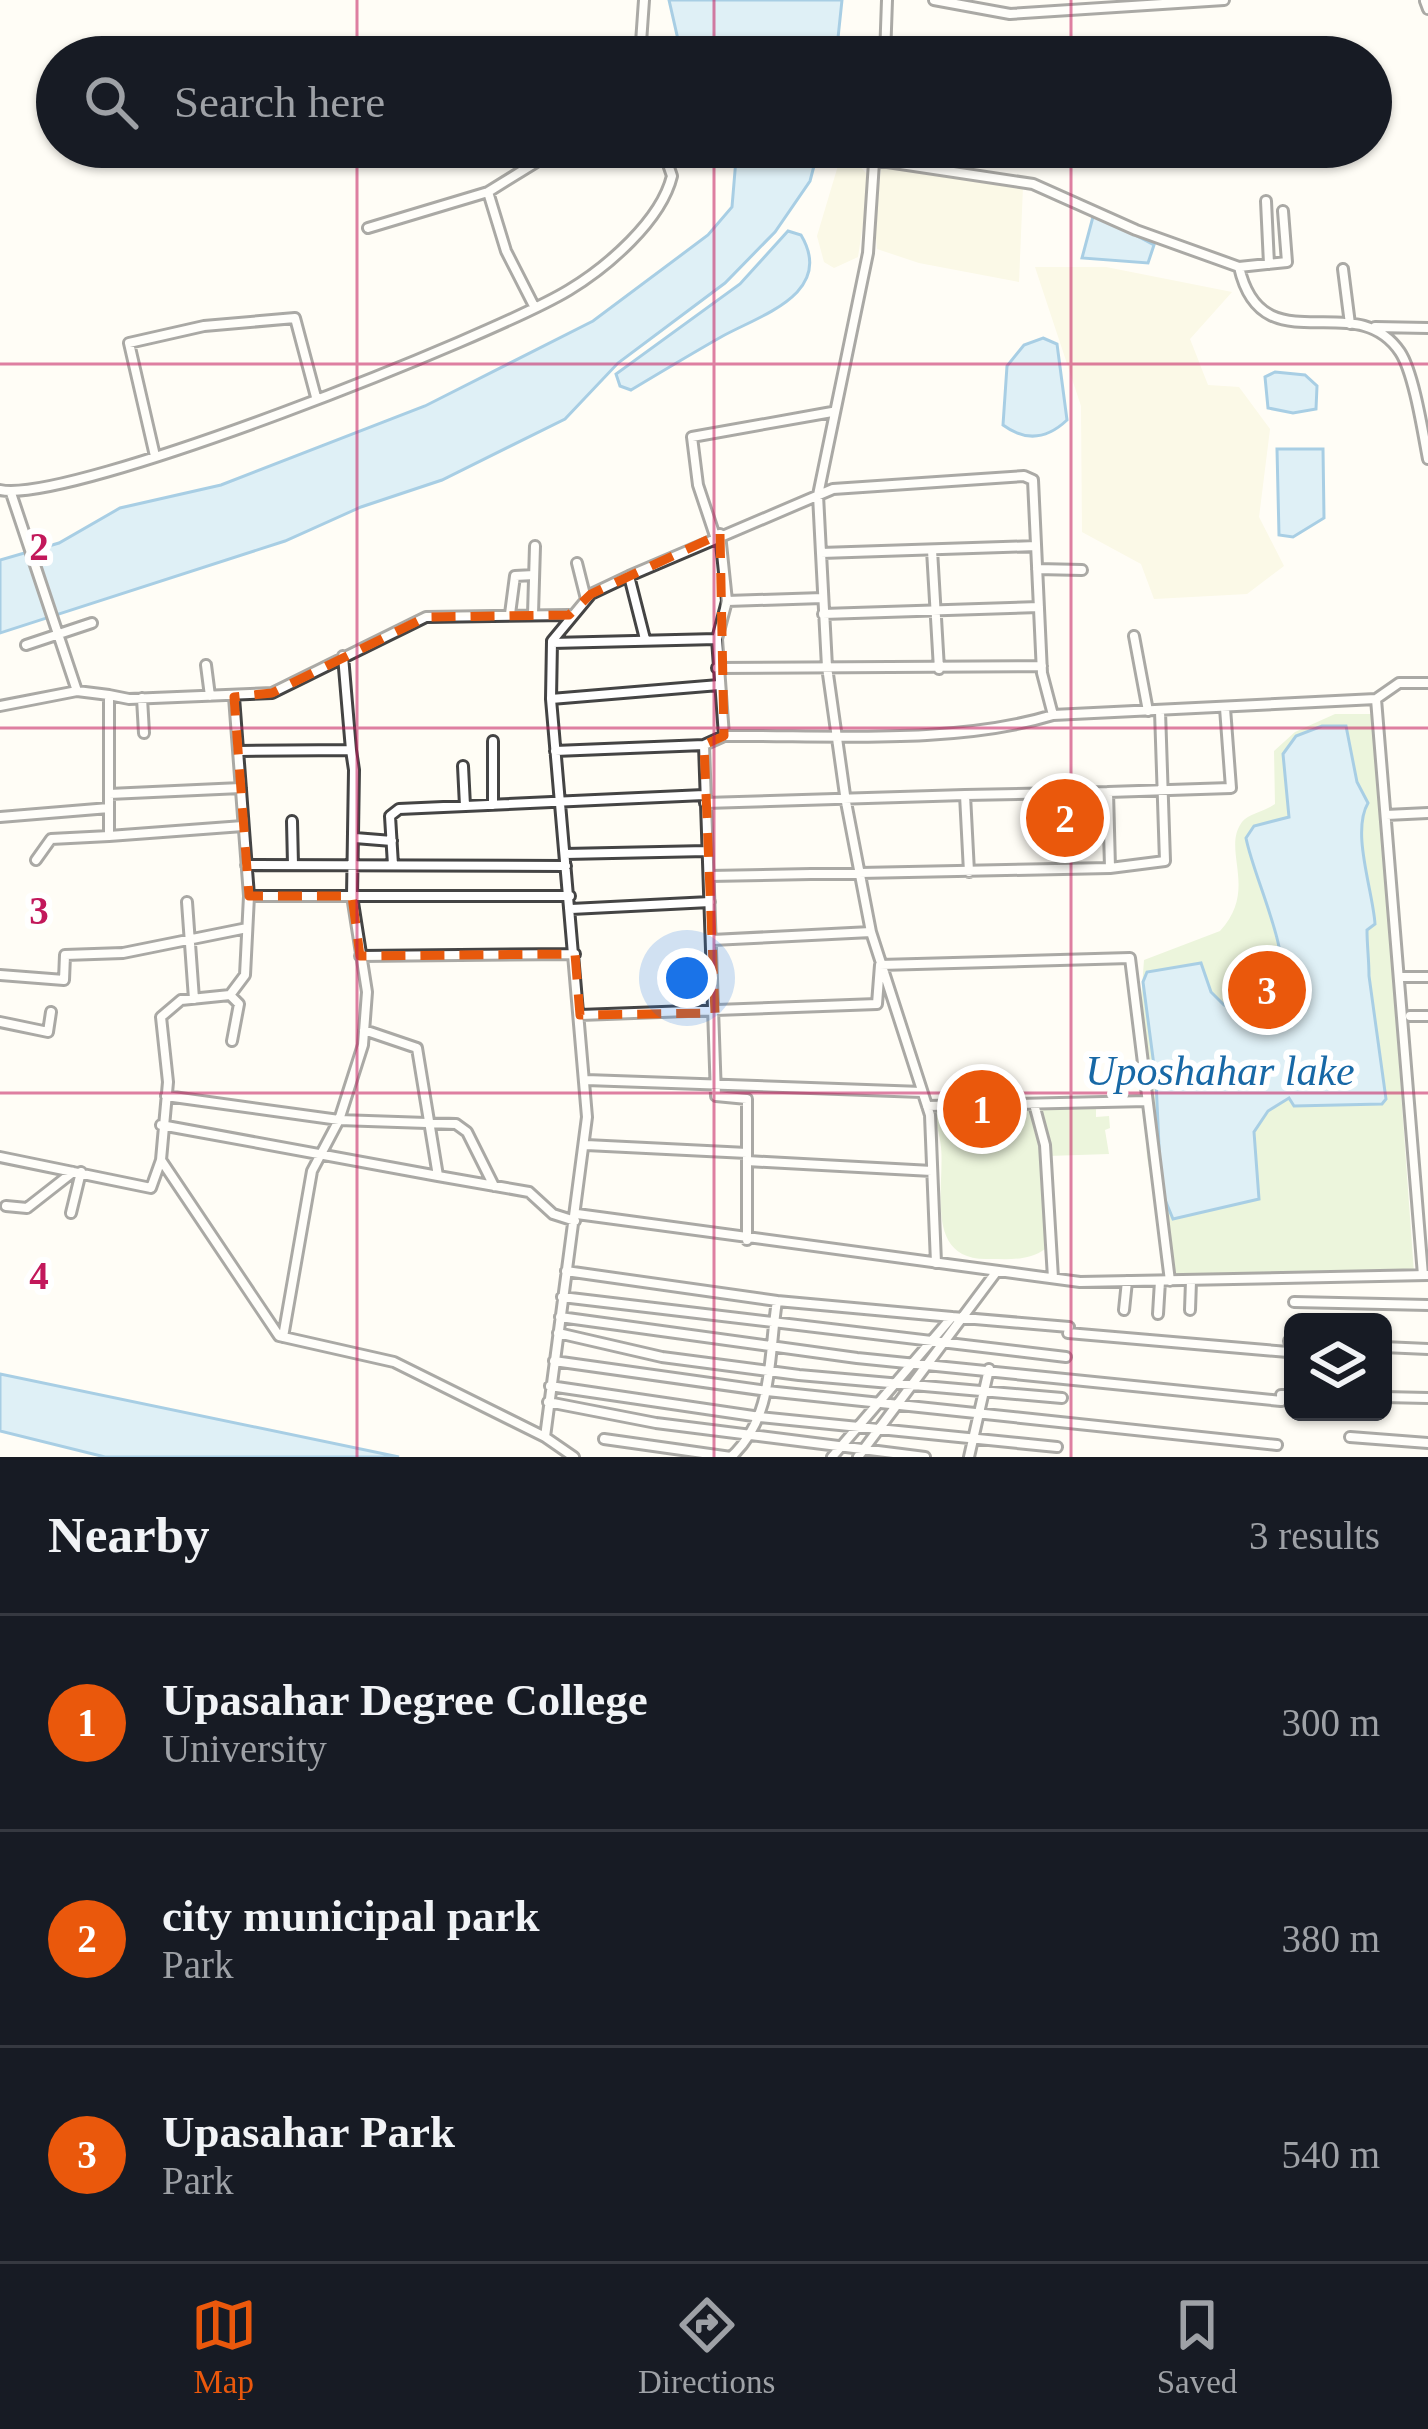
<!DOCTYPE html>
<html lang="en">
<head>
<meta charset="utf-8">
<style>
	:root { --surface:#171b24; --page:#242831; --text:#f1f3f6; --muted:#9ea1a6; --line:#363941; --accent:#ea580c }
	body { margin:0; font-family:"Times New Roman",serif; background:var(--page); color:var(--text) }
	.controls { position:absolute; right:36px; bottom:36px; display:grid; overflow:hidden; border-radius:18px; box-shadow:0 3px 9px #0004 }
	.controls button { width:108px; height:108px; display:grid; place-items:center; padding:0; border:0; border-bottom:3px solid var(--line); background:var(--surface); color:var(--text); font:60px sans-serif }
	.you { position:absolute; left:687px; top:978px; width:42px; height:42px; margin:-30px; border:9px solid #fff; border-radius:50%; background:#1a73e8; box-shadow:0 0 0 18px #1a73e833 }
	.badge { display:grid; place-items:center; width:78px; height:78px; border-radius:50%; background:var(--accent); color:#fff; font-size:39px; font-weight:700 }
	.pin { position:absolute; translate:-50% -50%; border:6px solid #fff; box-shadow:0 3px 12px #0006 }
	.list { margin:0; padding:0; list-style:none }
	h2 { display:flex; justify-content:space-between; align-items:center; height:156px; margin:0; padding:0 48px; font-size:51px }
	h2 small { font-size:39px; font-weight:400; color:var(--muted) }
	.list li { display:grid; grid-template-columns:78px 1fr auto; gap:36px; align-items:center; box-sizing:border-box; height:216px; padding:0 48px; border-top:3px solid var(--line) }
	.list b { display:block; font-size:45px; white-space:nowrap }
	.list p { margin:0; font-size:39px; white-space:nowrap; color:var(--muted) }
	.list em { font-size:39px; font-style:normal; color:var(--muted) }
	.icon { flex:none; width:66px; height:66px; fill:none; stroke:currentColor; stroke-width:2; stroke-linecap:round; stroke-linejoin:round }
	.map { position:relative; flex:none; width:1428px; height:1457px; overflow:hidden }
	.search { position:absolute; background:var(--surface); box-shadow:0 3px 9px #0004; left:36px; right:36px; top:36px; height:132px; display:flex; align-items:center; gap:30px; box-sizing:border-box; padding:0 42px; border-radius:66px; color:var(--muted); font-size:45px }
	.sheet { height:804px; background:var(--surface) }
	nav { display:flex; justify-content:space-around; align-items:center; box-sizing:border-box; height:168px; border-top:3px solid var(--line); background:var(--surface); font-size:33px; color:var(--muted) }
	nav a { display:grid; justify-items:center; gap:6px }
	nav .on { color:var(--accent) }
	.map>svg:first-child { display:block }
	.farmland { fill:#f6f3d4 }
	.green { fill:#d5ebbd }
	.water { fill:#b9e0f7; stroke:#3f96cf; stroke-width:3 }
	.lines { fill:none; stroke-linecap:round; stroke-linejoin:round }
	.street-casing { stroke:#444; stroke-width:14 }
	.street { stroke:#fff; stroke-width:8 }
	.marked { fill:none; stroke:#e8590c; stroke-width:9; stroke-dasharray:24 15; stroke-linejoin:round }
	.grid { fill:none; stroke:#c2185b; stroke-width:3; stroke-opacity:0.55 }
	.labels { text-anchor:middle; stroke-width:12; stroke-linejoin:round; paint-order:stroke }
	.water-label { font-size:42px; font-style:italic; fill:#1768a6; stroke:#fff }
	.grid-label { font-size:39px; text-anchor:middle; font-weight:bold; fill:#c2185b; stroke:#fff; stroke-width:12; stroke-linejoin:round; paint-order:stroke }
</style>
</head>
<body>
<div class="map">
<svg width="1428" height="1457" viewBox="0 0 1428 1457">
	<rect width="100%" height="100%" fill="#fffdf5"/>
	<!-- farmland -->
	<path class="farmland" d="M840,159L855,161L866,173V203L858,257L834,268L824,262L817,236Z
		M882,165L1023,186L1019,282L919,263L877,249L874,215Z
		M1035,267H1106L1232,292L1190,339L1208,385L1239,387L1270,429L1259,517L1284,566L1247,594L1154,599L1141,564L1082,532L1081,406Z"/>
	<!-- green -->
	<path class="green" d="M1335,714H1374L1414,1273L1168,1277L1147,1157L1145,1124L1152,1091L1140,1014L1144,960L1220,931C1259,889 1221,850 1242,822C1248,814 1265,811 1275,804L1274,751L1295,732Z
		M1096,1101V1117L1109,1116L1110,1128L1105,1130L1109,1154L1048,1156L1040,1105Z
		M1031,1105L1044,1172L1045,1249C1029,1261 1010,1259 990,1259C923,1262 945,1188 941,1147C940,1134 935,1121 933,1109Z"/>
	<!-- water -->
	<path class="water" d="M669,0H842L836,57H682Z
		M737,147H819L810,181L775,232L725,283L618,363L565,419L442,480L361,507L285,541L0,633V560L59,543L120,508L221,485L425,406L593,321L708,235L732,207Z
		M1094,213L1154,245L1148,263L1082,258Z
		M788,231L801,235C836,294 758,316 721,337C691,354 661,372 631,390L620,386L616,374L740,284Z
		M1043,338L1057,344L1067,420C1047,439 1026,442 1003,425L1007,366L1024,345Z
		M1275,372L1305,375L1317,386L1316,409L1293,413L1268,408L1265,377Z
		M1277,449H1323L1324,518L1293,537L1279,535Z
		M1322,726H1346L1357,782L1368,803C1351,832 1373,891 1375,924L1367,930C1367,946 1369,959 1369,976L1386,1099L1382,1104L1294,1106L1289,1098L1268,1111L1254,1132L1259,1199L1173,1219L1161,1190L1156,1081L1143,982L1147,972L1201,963L1211,992L1224,1005L1277,1021L1286,998L1280,991C1292,953 1254,879 1246,838L1254,826L1289,817L1283,754L1296,736Z
		M0,1374L399,1457H105L0,1431Z"/>
	<g class="lines">
		<defs>
			<path id="street" d="M934,0L1010,14L1224,0
				M1425,1L1428,9
				M640,57L644,0
				M885,57L887,0
				M875,147L868,253L818,495L821,553L1036,546
				M874,160L1033,184L1136,230L1239,267C1262,368 1355,285 1400,352C1414,373 1423,433 1428,459
				M488,192L506,251L534,306
				M1266,201L1269,264
				M368,228L488,192L538,161L540,147
				M1239,267L1287,262L1283,211
				M1343,269L1350,324
				M1375,327L1428,328
				M155,456L129,343L204,326L295,318L316,397
				M0,490C70,505 495,335 569,290C607,267 661,221 672,176L662,147
				M11,493L77,691L109,695V836L243,826
				M720,534L727,601L717,639L724,736L704,745L716,1096L747,1099V1240
				M715,536L698,485L692,437L832,412
				M932,550L939,669
				M821,553L827,667L846,802L871,932L930,1115L936,1263
				M577,563L586,599
				M1037,569L1082,570
				M629,576L645,639
				M727,601L823,598
				M510,614L515,576L534,575
				M533,614L535,546
				M823,614L1039,607
				M1134,636L1148,711
				M552,643L717,639
				M26,645L92,623
				M343,656L351,750
				M206,665L210,696
				M717,668L1042,666
				M109,695L129,699L272,693L426,617L569,615
				M234,697L249,896L245,975L230,995L181,1000L161,1017L168,1082L161,1160L279,1336L394,1362L545,1437
				M142,698L144,733
				M551,699L719,685
				M1376,699L1423,1275
				M0,706L77,691
				M724,736C827,735 955,745 1053,715
				M493,741V805
				M239,751L351,750L354,770L352,896H249
				M555,751L704,745
				M463,766L465,806
				M1108,792L1231,788L1225,708
				M109,794L241,788
				M705,803L965,795L969,872
				M1386,815L1428,813
				M0,817L109,808
				M292,821L293,865
				M355,838L392,841
				M565,854L707,851
				M36,860L51,839L109,836
				M246,865L566,866
				M393,865L390,816L399,809L704,795
				M1110,868L1165,861L1160,711
				M709,876L1110,868L1108,792L965,795
				M187,902L194,999
				M571,909L710,902
				M712,940L871,932
				M360,956L575,954
				M0,975L64,980L65,955L123,953L247,928
				M1399,977H1428
				M230,995L239,1004L232,1041
				M580,1015L877,1004L880,965L1130,958L1170,1281
				M1410,1016H1428
				M0,1022L48,1032L51,1012
				M364,1030L417,1048L438,1176L529,1192L553,1214L575,1221
				M586,1080L922,1092
				M166,1096L339,1120L456,1124L467,1132L494,1186
				M1034,1104L1045,1145L1053,1278
				M927,1106L1147,1101
				M161,1125L438,1176
				M586,1145L747,1153
				M0,1157L151,1188L161,1160
				M747,1161L932,1171
				M6,1206L27,1208L73,1172
				M71,1213L81,1172
				M577,1214L1080,1282L1428,1275
				M566,1271L777,1301L952,1317
				M562,1297L1066,1357
				M1294,1302L1428,1305
				M1124,1310L1127,1281
				M1190,1310L1191,1281
				M1158,1314L1160,1281
				M560,1317L857,1358L1281,1401
				M558,1333L662,1357L799,1375L1062,1398
				M1068,1333L1288,1352
				M283,1337L312,1171L339,1120L363,1045L367,992L352,896H570
				M1289,1341H1293
				M1383,1347L1428,1349
				M554,1361L767,1391L1277,1445
				M550,1386L760,1417L1057,1447
				M1281,1395H1293
				M1383,1397L1428,1398
				M548,1402L656,1423L925,1457
				M1350,1437L1428,1443
				M604,1439L731,1457
				M574,1457L545,1437L587,1117L551,699L552,641L591,594L629,576L833,489L1024,476L1033,480L1042,673L1053,715L1376,699L1399,683H1428
				M731,1457C775,1416 768,1357 777,1301
				M832,1457L952,1317L1069,1327
				M858,1457L997,1271
				M969,1457L989,1369"/>
		</defs>
		<!-- street casing -->
		<use href="#street" class="street-casing"/>
		<!-- street -->
		<use href="#street" class="street"/>
	</g>
	<!-- marked area -->
	<path d="M0 0H1428V1457H0ZM720,534L724,736L704,745L715,1013L580,1015L575,954L360,956L352,896H249L234,697L272,693L426,617L569,615L591,594Z" fill="#fffdf5" fill-opacity=".55" fill-rule="evenodd"/>
	<path class="marked" d="M720,534L724,736L704,745L715,1013L580,1015L575,954L360,956L352,896H249L234,697L272,693L426,617L569,615L591,594Z"/>
	<!-- grid -->
	<path class="grid" d="M357,0V57M714,0V57M1071,0V57M357,147V1457M714,147V1457M1071,147V1457M0,364H1428M0,728H1428M0,1093H1428"/>
	<g class="labels">
		<!-- water labels -->
		<g class="water-label">
			<text x="1220" y="1085">Uposhahar lake</text>
		</g>
	</g>
	<g class="grid-label">
		<text x="39" y="560">2</text>
		<text x="39" y="924">3</text>
		<text x="39" y="1289">4</text>
	</g>
</svg>
<div class="controls">
<button><svg class="icon" aria-label="layers" viewBox="0 0 24 24"><path d="M12 4l9 5-9 5-9-5zM3 14l9 5 9-5"/></svg></button>
</div>
<div class="you"></div>
<div class="pin badge" style="left:982px;top:1109px">1</div>
<div class="pin badge" style="left:1065px;top:818px">2</div>
<div class="pin badge" style="left:1267px;top:990px">3</div>
<div class="search"><svg class="icon" aria-label="search" viewBox="0 0 24 24"><circle cx="10" cy="10" r="6"/><path d="M15 15l6 6"/></svg>Search here</div>
</div>
<section class="sheet">
<h2>Nearby<small>3 results</small></h2>
<ul class="list">
<li><span class="badge">1</span><div><b>Upasahar Degree College</b><p>University</p></div><em>300 m</em></li>
<li><span class="badge">2</span><div><b>city municipal park</b><p>Park</p></div><em>380 m</em></li>
<li><span class="badge">3</span><div><b>Upasahar Park</b><p>Park</p></div><em>540 m</em></li>
</ul>
</section>
<nav>
<a class="on"><svg class="icon" aria-label="map" viewBox="0 0 24 24"><path d="M3 6l6-2 6 2 6-2v14l-6 2-6-2-6 2zM9 4v14M15 6v14"/></svg>Map</a>
<a><svg class="icon" aria-label="directions" viewBox="0 0 24 24"><path d="M12 3l9 9-9 9-9-9zM9 14v-3h6M13 9l2 2-2 2"/></svg>Directions</a>
<a><svg class="icon" aria-label="saved" viewBox="0 0 24 24"><path d="M7 4h10v16l-5-4-5 4z"/></svg>Saved</a>
</nav>
</body>
</html>
